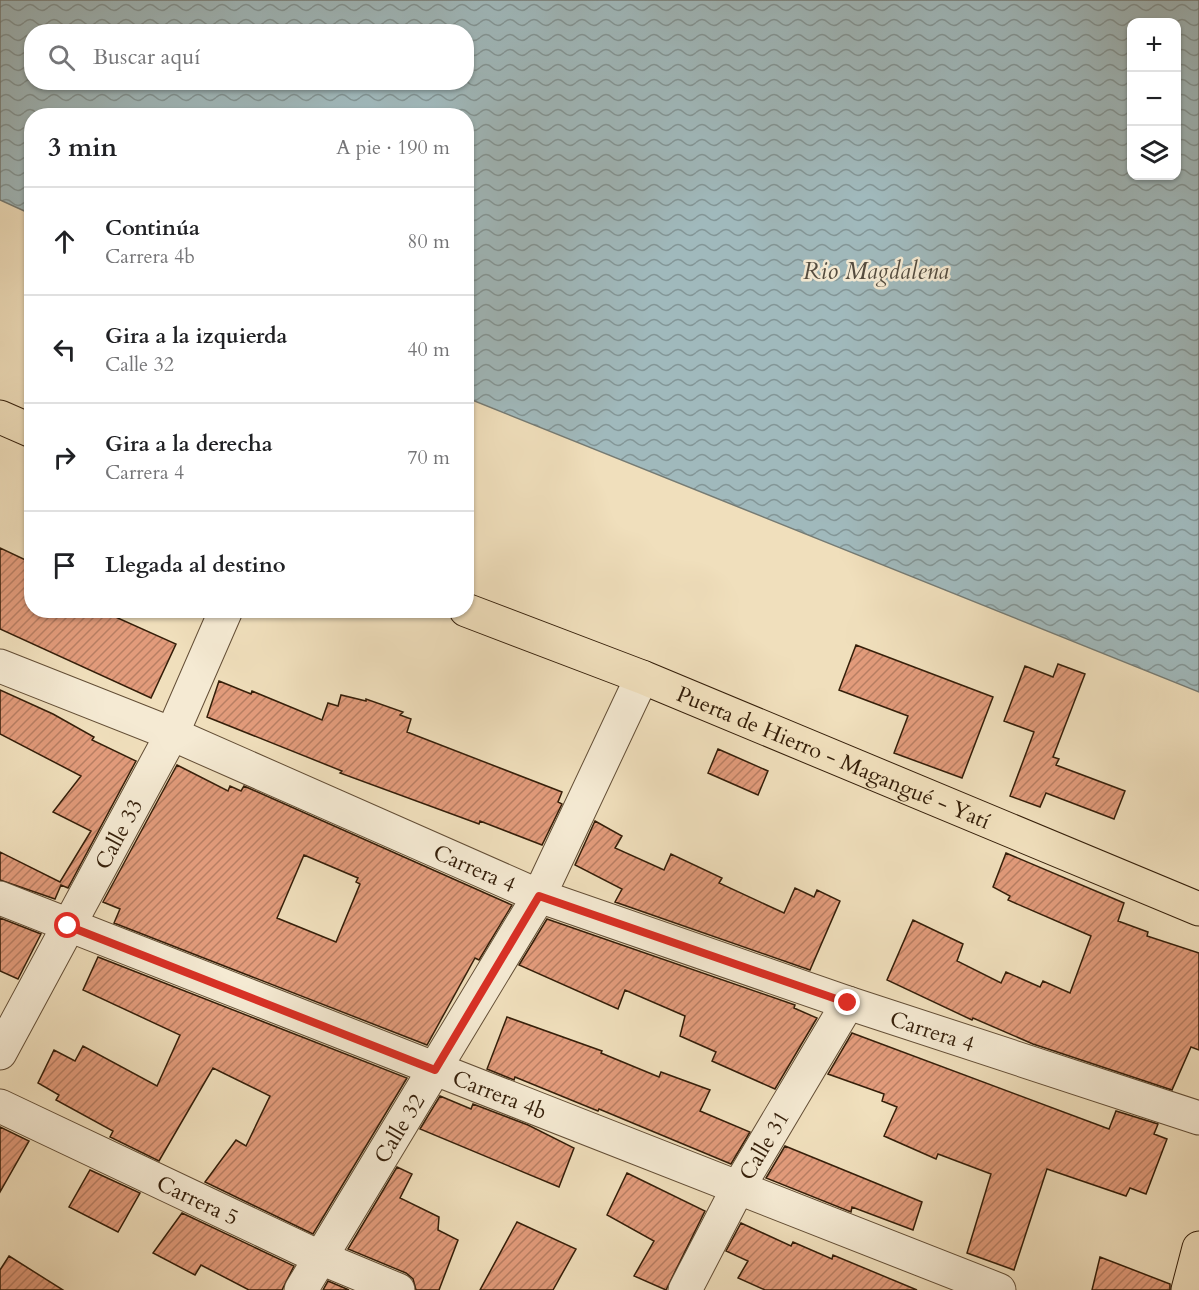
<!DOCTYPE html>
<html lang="es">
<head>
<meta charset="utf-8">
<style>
	:root { --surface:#fff; --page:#f2f2f2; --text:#202124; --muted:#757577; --line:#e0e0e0 }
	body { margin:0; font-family:Cardo,serif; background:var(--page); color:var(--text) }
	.controls { position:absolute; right:18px; top:18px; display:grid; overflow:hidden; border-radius:12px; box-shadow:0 2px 4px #0004 }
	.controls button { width:54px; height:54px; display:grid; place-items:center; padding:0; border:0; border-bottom:2px solid var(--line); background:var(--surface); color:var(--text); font:30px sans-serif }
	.stop { position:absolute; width:18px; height:18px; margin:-14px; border:4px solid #d93025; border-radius:50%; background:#fff }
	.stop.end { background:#d93025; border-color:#fff; box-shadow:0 2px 6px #0008 }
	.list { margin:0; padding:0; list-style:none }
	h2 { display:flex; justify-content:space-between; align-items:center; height:78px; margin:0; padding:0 24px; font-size:26px }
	h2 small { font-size:20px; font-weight:400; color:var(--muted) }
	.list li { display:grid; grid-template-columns:39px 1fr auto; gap:18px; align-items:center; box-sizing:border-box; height:108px; padding:0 24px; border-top:2px solid var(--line) }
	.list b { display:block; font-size:22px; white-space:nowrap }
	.list p { margin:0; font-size:20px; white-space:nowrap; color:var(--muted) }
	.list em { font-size:20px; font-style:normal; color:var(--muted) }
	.icon { flex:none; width:33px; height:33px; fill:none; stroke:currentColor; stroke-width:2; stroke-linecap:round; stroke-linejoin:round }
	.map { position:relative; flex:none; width:1199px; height:1290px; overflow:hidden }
	.search { position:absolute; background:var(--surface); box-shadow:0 2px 4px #0004; left:24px; top:24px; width:450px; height:66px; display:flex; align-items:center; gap:15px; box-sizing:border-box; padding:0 21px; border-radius:24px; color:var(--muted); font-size:22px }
	.panel { position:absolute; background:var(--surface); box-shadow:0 2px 4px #0004; left:24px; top:108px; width:450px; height:510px; border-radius:24px }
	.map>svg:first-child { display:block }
	.water { fill:url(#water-waves); stroke:#757b74; stroke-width:1.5; fill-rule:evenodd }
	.building { fill:url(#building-hatch); stroke:#341e09; stroke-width:1.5; fill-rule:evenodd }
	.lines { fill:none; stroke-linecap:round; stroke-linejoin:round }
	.minor-casing { stroke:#634e36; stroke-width:35 }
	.trunk-casing { stroke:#341e09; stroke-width:35 }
	.minor { stroke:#f5ead3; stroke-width:33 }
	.trunk { stroke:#f0dfbc; stroke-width:33 }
	.route { stroke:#d93025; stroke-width:8 }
	.labels { text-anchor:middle; stroke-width:5; stroke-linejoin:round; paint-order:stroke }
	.street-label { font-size:22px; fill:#341e09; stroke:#f5ead3 }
	.water-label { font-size:24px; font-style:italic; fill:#544c3f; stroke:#f5ead3 }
</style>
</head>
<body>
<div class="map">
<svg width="1199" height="1290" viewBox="0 0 1199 1290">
	<defs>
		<pattern id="water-waves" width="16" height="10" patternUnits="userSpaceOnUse" patternTransform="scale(1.5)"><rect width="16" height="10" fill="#a0b9bc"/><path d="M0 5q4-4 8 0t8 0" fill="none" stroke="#839697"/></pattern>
		<pattern id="building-hatch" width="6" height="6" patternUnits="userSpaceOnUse" patternTransform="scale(1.5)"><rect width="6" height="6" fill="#e29b7b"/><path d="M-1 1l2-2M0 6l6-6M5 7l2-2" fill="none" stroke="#b87e63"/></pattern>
	</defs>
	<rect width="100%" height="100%" fill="#f0dfbc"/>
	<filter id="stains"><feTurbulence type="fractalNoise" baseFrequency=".00333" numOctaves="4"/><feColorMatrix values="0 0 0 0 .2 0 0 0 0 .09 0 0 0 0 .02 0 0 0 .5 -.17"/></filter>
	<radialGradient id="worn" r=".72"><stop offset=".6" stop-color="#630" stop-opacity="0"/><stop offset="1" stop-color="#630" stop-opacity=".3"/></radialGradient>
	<!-- water -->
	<path class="water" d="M0,0H1199V692L467,398L466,116H32L31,214L0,200ZM1132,22H1176V176H1132ZM32,32H466V82H32Z"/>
	<!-- building -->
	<path class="building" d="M0,548L32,563V610H100L176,644L151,698L0,629Z
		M856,645L993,697L962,778L894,753L908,716L839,690Z
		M1058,664L1085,674L1053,757L1059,759L1056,765L1125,791L1114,819L1046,793L1040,807L1010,796L1034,732L1004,721L1025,666L1053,677Z
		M219,681L251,694L252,691L322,720L328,703L338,706L341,695L366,701V699L403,712L400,715L411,719L407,732L562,792L558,802L562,804L542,845L480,821L479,824L340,773L342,771L207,717Z
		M0,690L53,714L94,737L92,740L136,761L68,888L61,885L55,899L0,880V852L60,882L91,831L53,812L81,776L0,734Z
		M718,749L768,771L758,795L708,773Z
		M177,765L228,791L230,786L241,791L244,786L512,905L479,960L475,958L427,1045L114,923L120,909L103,902ZM304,855L358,878L356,882L360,884L336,942L277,918Z
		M595,821L622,836L615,848L664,870L671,854L722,878L719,883L784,913L795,888L814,897L817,890L840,901L810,970L615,902L622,889L575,865Z
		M1006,853L1124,903L1118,921L1148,932L1147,936L1199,953V1050L1191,1047L1172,1090L1033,1044L973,1018L972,1020L887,980L913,920L963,944L957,961L1001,983L1006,972L1040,987L1043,981L1070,993L1091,936L1008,900L1010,896L993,887Z
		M0,918L41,934L18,979L0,971Z
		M547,919L795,1005L794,1008L817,1018L775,1089L712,1061L716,1052L680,1036L685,1016L625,990L618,1009L519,965Z
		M98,957L407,1078L313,1234L205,1182L236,1140L246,1146L270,1096L213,1068L159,1161L110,1137L113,1131L56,1100L59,1095L38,1083L54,1050L75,1061L83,1046L157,1086L180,1035L83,990Z
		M507,1017L602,1051L601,1053L659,1077L661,1072L710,1090L700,1111L750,1132L731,1164L599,1109L598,1111L515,1077L514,1080L487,1069Z
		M852,1033L1109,1129L1116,1111L1158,1124L1154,1134L1167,1139L1146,1194L1130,1188L1126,1196L1047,1169L1014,1270L967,1253L991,1174L938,1154L936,1159L884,1136L897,1107L882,1101L884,1094L828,1074Z
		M440,1096L471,1109L473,1104L528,1125L574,1148L559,1187L420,1129Z
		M0,1127L29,1141L0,1192Z
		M785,1146L922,1202L913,1230L852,1207L851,1212L766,1178Z
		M397,1167L412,1174L400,1198L439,1217L438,1230L458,1240L439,1290H416L413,1279L406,1273L348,1249Z
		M90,1170L140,1193L118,1232L69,1207Z
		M627,1173L705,1211L666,1290L634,1276L654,1241L607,1215Z
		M182,1213L294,1266L282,1290H249L201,1265L195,1275L153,1253Z
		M517,1222L576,1249L553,1290H480Z
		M741,1223L791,1246L793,1242L832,1259L833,1255L917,1290H765L738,1278L748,1261L726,1251Z
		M9,1256L63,1290H0V1270Z
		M1100,1257L1170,1284V1290H1092Z
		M328,1281L349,1290H323Z"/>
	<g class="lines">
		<defs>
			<g id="minor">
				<path id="s1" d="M0,666L172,734L539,896L848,1003L1199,1118"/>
				<path id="s2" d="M0,898L999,1290"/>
				<path id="s3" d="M0,1053L172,734L226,610"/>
				<path id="s4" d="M0,1106L321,1258L398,1290"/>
				<path id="s5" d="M301,1290L539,896L642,677"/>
				<path id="s6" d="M685,1290L738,1188L848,1003"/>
			</g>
			<g id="trunk">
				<path d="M0,417L32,431"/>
				<path id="s7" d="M466,610L642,677L1199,909"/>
				<path d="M1188,1290L1199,1248"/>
			</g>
		</defs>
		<!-- minor casing -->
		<use href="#minor" class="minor-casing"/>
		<!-- trunk casing -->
		<use href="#trunk" class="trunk-casing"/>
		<!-- minor -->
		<use href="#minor" class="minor"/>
		<!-- trunk -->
		<use href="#trunk" class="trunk"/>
	</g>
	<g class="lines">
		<!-- route -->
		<path class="route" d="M68,926L435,1070L539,896L848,1003"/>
	</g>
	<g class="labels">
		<!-- street labels -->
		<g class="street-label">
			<text dy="8" stroke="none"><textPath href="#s7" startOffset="396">Puerta de Hierro - Magangué - Yatí</textPath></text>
			<text dy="8" stroke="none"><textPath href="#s3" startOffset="249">Calle 33</textPath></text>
			<text dy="8" stroke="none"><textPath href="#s1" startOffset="516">Carrera 4</textPath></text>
			<text dy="8" stroke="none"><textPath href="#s1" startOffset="1002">Carrera 4</textPath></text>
			<text dy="8" stroke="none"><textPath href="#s2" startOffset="537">Carrera 4b</textPath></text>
			<text dy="8" stroke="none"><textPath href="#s5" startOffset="189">Calle 32</textPath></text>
			<text dy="8" stroke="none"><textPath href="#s6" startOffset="165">Calle 31</textPath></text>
			<text dy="8" stroke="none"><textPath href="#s4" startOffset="219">Carrera 5</textPath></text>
		</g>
		<!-- water labels -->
		<g class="water-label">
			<text x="876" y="279">Rio Magdalena</text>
		</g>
	</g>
	<rect width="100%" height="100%" filter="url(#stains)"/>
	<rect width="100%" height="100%" fill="url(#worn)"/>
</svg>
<div class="controls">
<button>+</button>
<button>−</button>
<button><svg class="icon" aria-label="layers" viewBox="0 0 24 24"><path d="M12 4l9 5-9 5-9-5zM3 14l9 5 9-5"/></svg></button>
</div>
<div class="stop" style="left:68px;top:926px"></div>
<div class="stop end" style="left:848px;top:1003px"></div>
<div class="search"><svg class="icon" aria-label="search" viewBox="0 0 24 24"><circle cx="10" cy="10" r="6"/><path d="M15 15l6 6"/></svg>Buscar aquí</div>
<section class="panel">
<h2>3 min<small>A pie · 190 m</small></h2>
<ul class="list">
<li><svg class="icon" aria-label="ahead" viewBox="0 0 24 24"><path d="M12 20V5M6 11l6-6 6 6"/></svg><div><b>Continúa</b><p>Carrera 4b</p></div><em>80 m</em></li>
<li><svg class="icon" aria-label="left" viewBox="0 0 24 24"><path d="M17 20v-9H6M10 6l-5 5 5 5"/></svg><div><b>Gira a la izquierda</b><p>Calle 32</p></div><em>40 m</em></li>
<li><svg class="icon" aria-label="right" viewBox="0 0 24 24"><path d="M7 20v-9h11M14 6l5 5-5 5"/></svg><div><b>Gira a la derecha</b><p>Carrera 4</p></div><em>70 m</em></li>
<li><svg class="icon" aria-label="arrive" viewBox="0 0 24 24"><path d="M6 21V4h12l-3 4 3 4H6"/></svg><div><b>Llegada al destino</b></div></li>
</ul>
</section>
</div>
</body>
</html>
